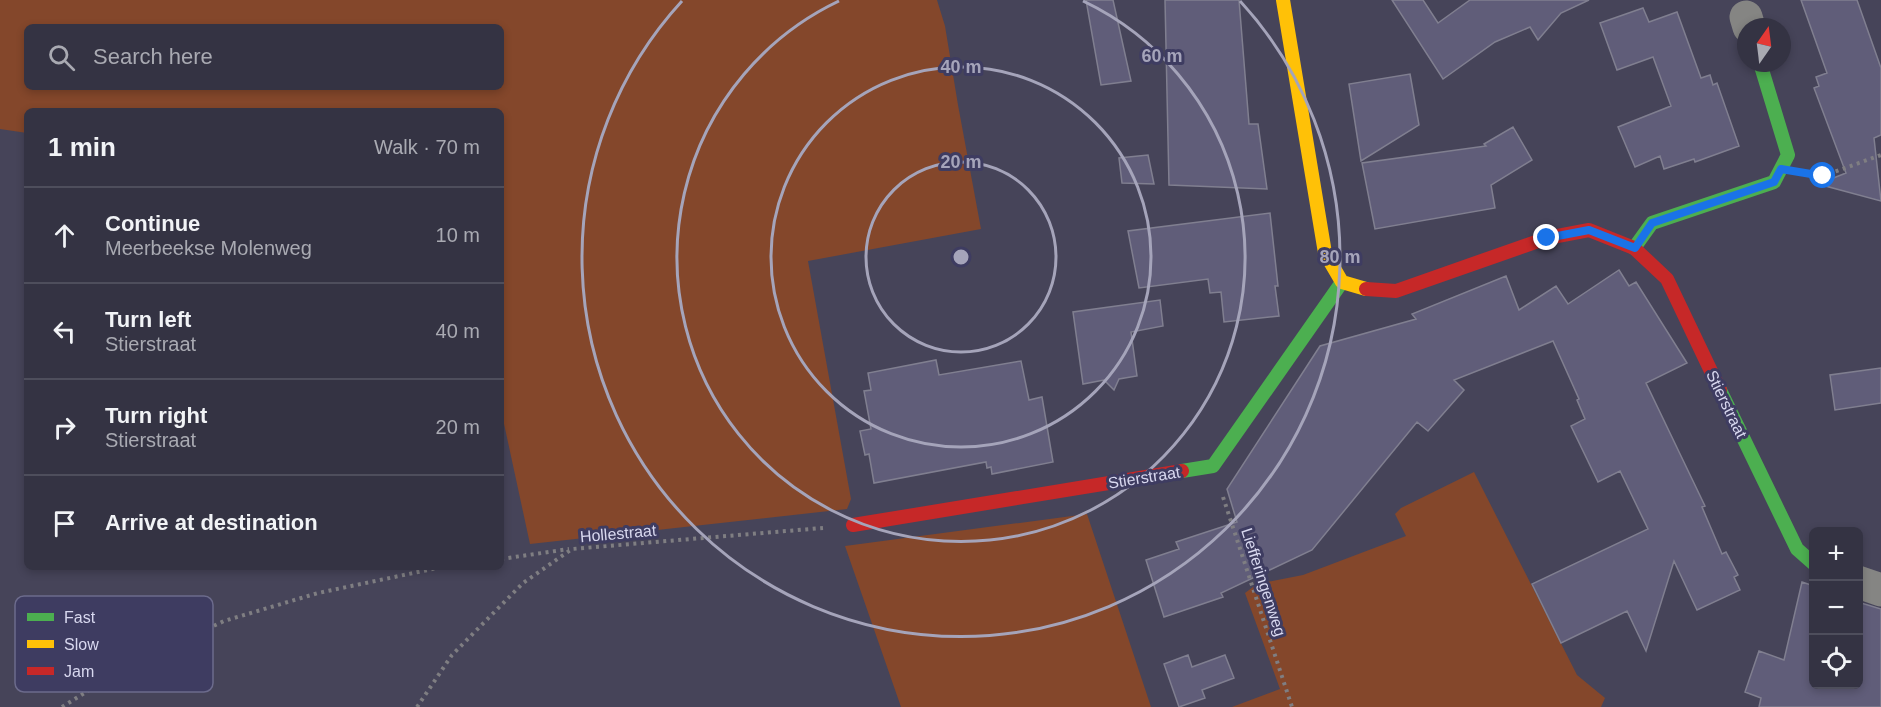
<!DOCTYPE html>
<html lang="en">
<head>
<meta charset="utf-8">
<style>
	:root { --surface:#343343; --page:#3c3b4a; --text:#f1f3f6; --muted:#a9aab2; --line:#4e4e5c }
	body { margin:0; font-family:Helvetica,sans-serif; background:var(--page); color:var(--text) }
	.controls { position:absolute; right:18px; bottom:18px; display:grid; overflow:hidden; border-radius:9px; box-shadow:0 3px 9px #0003 }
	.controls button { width:54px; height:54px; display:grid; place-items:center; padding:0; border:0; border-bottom:2px solid var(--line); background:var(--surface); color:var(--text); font:30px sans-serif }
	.compass { position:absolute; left:1737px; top:18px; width:54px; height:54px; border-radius:50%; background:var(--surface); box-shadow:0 3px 9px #0003; rotate:14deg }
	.stop { position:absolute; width:18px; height:18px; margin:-14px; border:4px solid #1a73e8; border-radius:50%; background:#fff }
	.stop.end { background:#1a73e8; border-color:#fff; box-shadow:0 2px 6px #0008 }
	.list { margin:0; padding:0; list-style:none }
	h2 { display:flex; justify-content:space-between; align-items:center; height:78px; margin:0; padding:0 24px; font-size:26px }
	h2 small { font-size:20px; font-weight:400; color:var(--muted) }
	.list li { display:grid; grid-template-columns:39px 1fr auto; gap:18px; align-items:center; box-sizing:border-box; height:96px; padding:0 24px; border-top:2px solid var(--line) }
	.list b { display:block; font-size:22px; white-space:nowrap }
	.list p { margin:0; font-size:20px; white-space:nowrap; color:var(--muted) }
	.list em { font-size:20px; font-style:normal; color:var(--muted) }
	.icon { flex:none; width:33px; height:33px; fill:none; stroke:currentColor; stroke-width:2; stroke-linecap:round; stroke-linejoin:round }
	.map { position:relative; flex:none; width:1881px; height:707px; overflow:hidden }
	.search { position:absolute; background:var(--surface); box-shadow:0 3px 9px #0003; left:24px; top:24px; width:480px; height:66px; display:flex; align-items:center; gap:15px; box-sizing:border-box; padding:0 21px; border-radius:9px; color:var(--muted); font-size:22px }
	.panel { position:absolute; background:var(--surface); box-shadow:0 3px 9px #0003; left:24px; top:108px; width:480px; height:462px; border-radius:9px }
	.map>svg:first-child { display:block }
	.green { fill:#84472b; fill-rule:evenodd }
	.building { fill:#605d79; stroke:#807f90; stroke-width:1.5 }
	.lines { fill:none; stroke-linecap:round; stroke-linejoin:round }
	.path { stroke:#7f7e82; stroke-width:4; stroke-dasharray:3 4.5; stroke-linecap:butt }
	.street { stroke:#858583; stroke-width:33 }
	.fast { stroke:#4caf50; stroke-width:14 }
	.slow { stroke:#ffc107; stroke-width:14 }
	.jam { stroke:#c62828; stroke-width:14 }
	.route { stroke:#1a73e8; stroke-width:8 }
	.ring { fill:none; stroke:#a5a4ba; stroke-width:3 }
	.labels { text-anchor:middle; stroke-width:6; stroke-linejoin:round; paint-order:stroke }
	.street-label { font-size:16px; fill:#d8d8ef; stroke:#3e3c61 }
	.key { fill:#3e3c61; stroke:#6c6b8c; stroke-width:1.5 }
	.key-label { font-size:16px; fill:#d8d8ef }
	.centre { fill:#a5a4ba; stroke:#3e3c61; stroke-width:3 }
	.ring-label { font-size:18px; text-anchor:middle; font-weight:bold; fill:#a5a4ba; stroke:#3e3c61; stroke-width:6; stroke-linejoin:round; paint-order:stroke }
</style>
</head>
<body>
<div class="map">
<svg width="1881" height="707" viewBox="0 0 1881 707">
	<rect width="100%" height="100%" fill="#464459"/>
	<!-- green -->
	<path class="green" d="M0,0H937L945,26L958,105L981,229L808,261L851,499L847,509L530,544L501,410V111H27V133L0,129ZM27,27H501V87H27Z
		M1474,472L1577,675L1605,698L1601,707H1232L1280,689L1245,593L1257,584L1303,575L1406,536L1395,514L1401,508Z
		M1087,514L1151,707H901L845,546Z"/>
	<!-- building -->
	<path class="building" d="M1086,0H1113L1131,81L1101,85Z
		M1165,0H1239L1249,124H1258L1267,189L1169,185Z
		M1392,0H1423L1438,23L1470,0H1589L1561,13L1538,40L1530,27L1495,42L1443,79Z
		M1801,0H1857L1881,68V135L1874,138L1881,201L1818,184L1846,173L1814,88L1819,86L1816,77L1827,73Z
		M1643,8L1649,22L1677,12L1701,78L1710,75L1713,85L1717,83L1739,146L1695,162L1694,159L1664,169L1660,156L1635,167L1618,127L1671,106L1653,57L1617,70L1600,23Z
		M1410,74L1419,125L1361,161L1349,84Z
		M1513,127L1532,160L1491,185L1495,208L1375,229L1362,163L1486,146L1484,144Z
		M1148,155L1154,184L1122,183L1119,158Z
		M1270,213L1278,286H1275L1279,316L1224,322L1221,292L1210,293L1208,279L1139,288L1128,231Z
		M1619,270L1629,286L1636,282L1687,363L1646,383L1705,506L1702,507L1722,554L1726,552L1738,575L1734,577L1740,590L1697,610L1674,561L1646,651L1627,611L1561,643L1532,584L1648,529L1620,471L1598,482L1571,426L1585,419L1577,400L1579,399L1553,341L1454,380L1464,390L1428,431L1417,422L1312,550L1221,593L1223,597L1164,617L1146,560L1179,549L1176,542L1237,522L1227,489L1320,346L1416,319L1412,314L1506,276L1519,310L1556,286L1568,304Z
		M1160,300L1163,326L1131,332L1137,376L1119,379L1114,390L1104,380L1083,384L1073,312Z
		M936,360L939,375L1021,361L1029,400L1042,397L1053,462L992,474L991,467L987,468L986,462L874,483L869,454L865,455L860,431L871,429L864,391L871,390L868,373Z
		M1881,368V403L1835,410L1830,375Z
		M1802,582L1814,586V684H1858V602L1881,609V707H1759L1761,698L1745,692L1759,651L1784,660Z
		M1188,655L1192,667L1225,655L1234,678L1202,690L1205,698L1179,707L1164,664Z"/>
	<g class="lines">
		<!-- path -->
		<path class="path" d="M1814,175L1823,176L1881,155
			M1223,497L1292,707
			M501,559L569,549
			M62,707L123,669L224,621L318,593L442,567
			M417,707L452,655L523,583L572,549L823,528"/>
		<!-- street -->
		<path class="street" d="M1746,17L1749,27
			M1858,582L1881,590"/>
		<!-- fast -->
		<path class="fast" d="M1634,248L1652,223L1774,182L1788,155L1760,63
			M1720,390L1797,549L1814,564
			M1182,471L1213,466L1342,282"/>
		<!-- slow -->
		<path class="slow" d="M1283,0L1325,253L1342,282L1366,289"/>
		<!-- jam -->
		<path class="jam" d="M1366,289L1396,291L1547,238L1589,230L1634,248L1667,279L1720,390
			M853,525L1182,471"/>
	</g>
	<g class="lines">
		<!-- route -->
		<path class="route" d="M1547,238L1589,230L1635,248L1652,223L1774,182L1781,169L1823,176"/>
	</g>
	<!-- distance rings -->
	<g class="ring">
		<circle cx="961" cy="257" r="95"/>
		<circle cx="961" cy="257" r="190"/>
		<path d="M1083 1A284 284 0 1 1 839 1"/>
		<path d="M1240 1A379 379 0 1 1 682 1"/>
	</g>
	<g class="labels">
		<!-- street labels -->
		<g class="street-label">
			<text transform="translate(1727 404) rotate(64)" y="6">Stierstraat</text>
			<text transform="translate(1144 477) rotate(-9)" y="6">Stierstraat</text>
			<text transform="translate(618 533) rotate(-5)" y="6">Hollestraat</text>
			<text transform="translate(1264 582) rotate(72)" y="6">Liefferingenweg</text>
		</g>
	</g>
	<!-- legend -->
	<rect x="15" y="596" width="198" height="96" rx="9" class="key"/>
	<rect x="27" y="613" width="27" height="8" fill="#4caf50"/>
	<rect x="27" y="640" width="27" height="8" fill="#ffc107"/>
	<rect x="27" y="667" width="27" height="8" fill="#c62828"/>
	<g class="key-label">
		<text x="64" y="623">Fast</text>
		<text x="64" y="650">Slow</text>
		<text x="64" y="677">Jam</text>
	</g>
	<circle cx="961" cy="257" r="9" class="centre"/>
	<g class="ring-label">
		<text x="1162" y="62">60 m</text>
		<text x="961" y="73">40 m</text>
		<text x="961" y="168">20 m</text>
		<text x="1340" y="263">80 m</text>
	</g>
</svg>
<div class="controls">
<button>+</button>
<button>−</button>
<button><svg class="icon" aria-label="locate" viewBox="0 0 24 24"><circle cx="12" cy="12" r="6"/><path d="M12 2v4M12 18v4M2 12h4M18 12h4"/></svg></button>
</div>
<svg class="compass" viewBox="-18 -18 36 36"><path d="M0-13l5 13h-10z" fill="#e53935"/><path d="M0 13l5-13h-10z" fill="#a9aab2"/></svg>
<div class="stop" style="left:1823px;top:176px"></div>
<div class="stop end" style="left:1547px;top:238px"></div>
<div class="search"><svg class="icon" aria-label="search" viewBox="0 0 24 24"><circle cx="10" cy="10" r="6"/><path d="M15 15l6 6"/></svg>Search here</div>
<section class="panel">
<h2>1 min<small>Walk · 70 m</small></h2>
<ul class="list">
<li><svg class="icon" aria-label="ahead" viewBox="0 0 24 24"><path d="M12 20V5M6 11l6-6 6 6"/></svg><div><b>Continue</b><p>Meerbeekse Molenweg</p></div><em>10 m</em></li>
<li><svg class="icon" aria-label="left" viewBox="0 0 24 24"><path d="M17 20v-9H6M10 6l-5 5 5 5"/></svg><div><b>Turn left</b><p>Stierstraat</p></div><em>40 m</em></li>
<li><svg class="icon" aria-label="right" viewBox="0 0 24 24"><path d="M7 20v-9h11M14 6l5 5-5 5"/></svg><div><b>Turn right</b><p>Stierstraat</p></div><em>20 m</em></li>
<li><svg class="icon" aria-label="arrive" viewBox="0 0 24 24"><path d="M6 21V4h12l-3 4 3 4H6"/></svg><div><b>Arrive at destination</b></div></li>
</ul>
</section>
</div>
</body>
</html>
